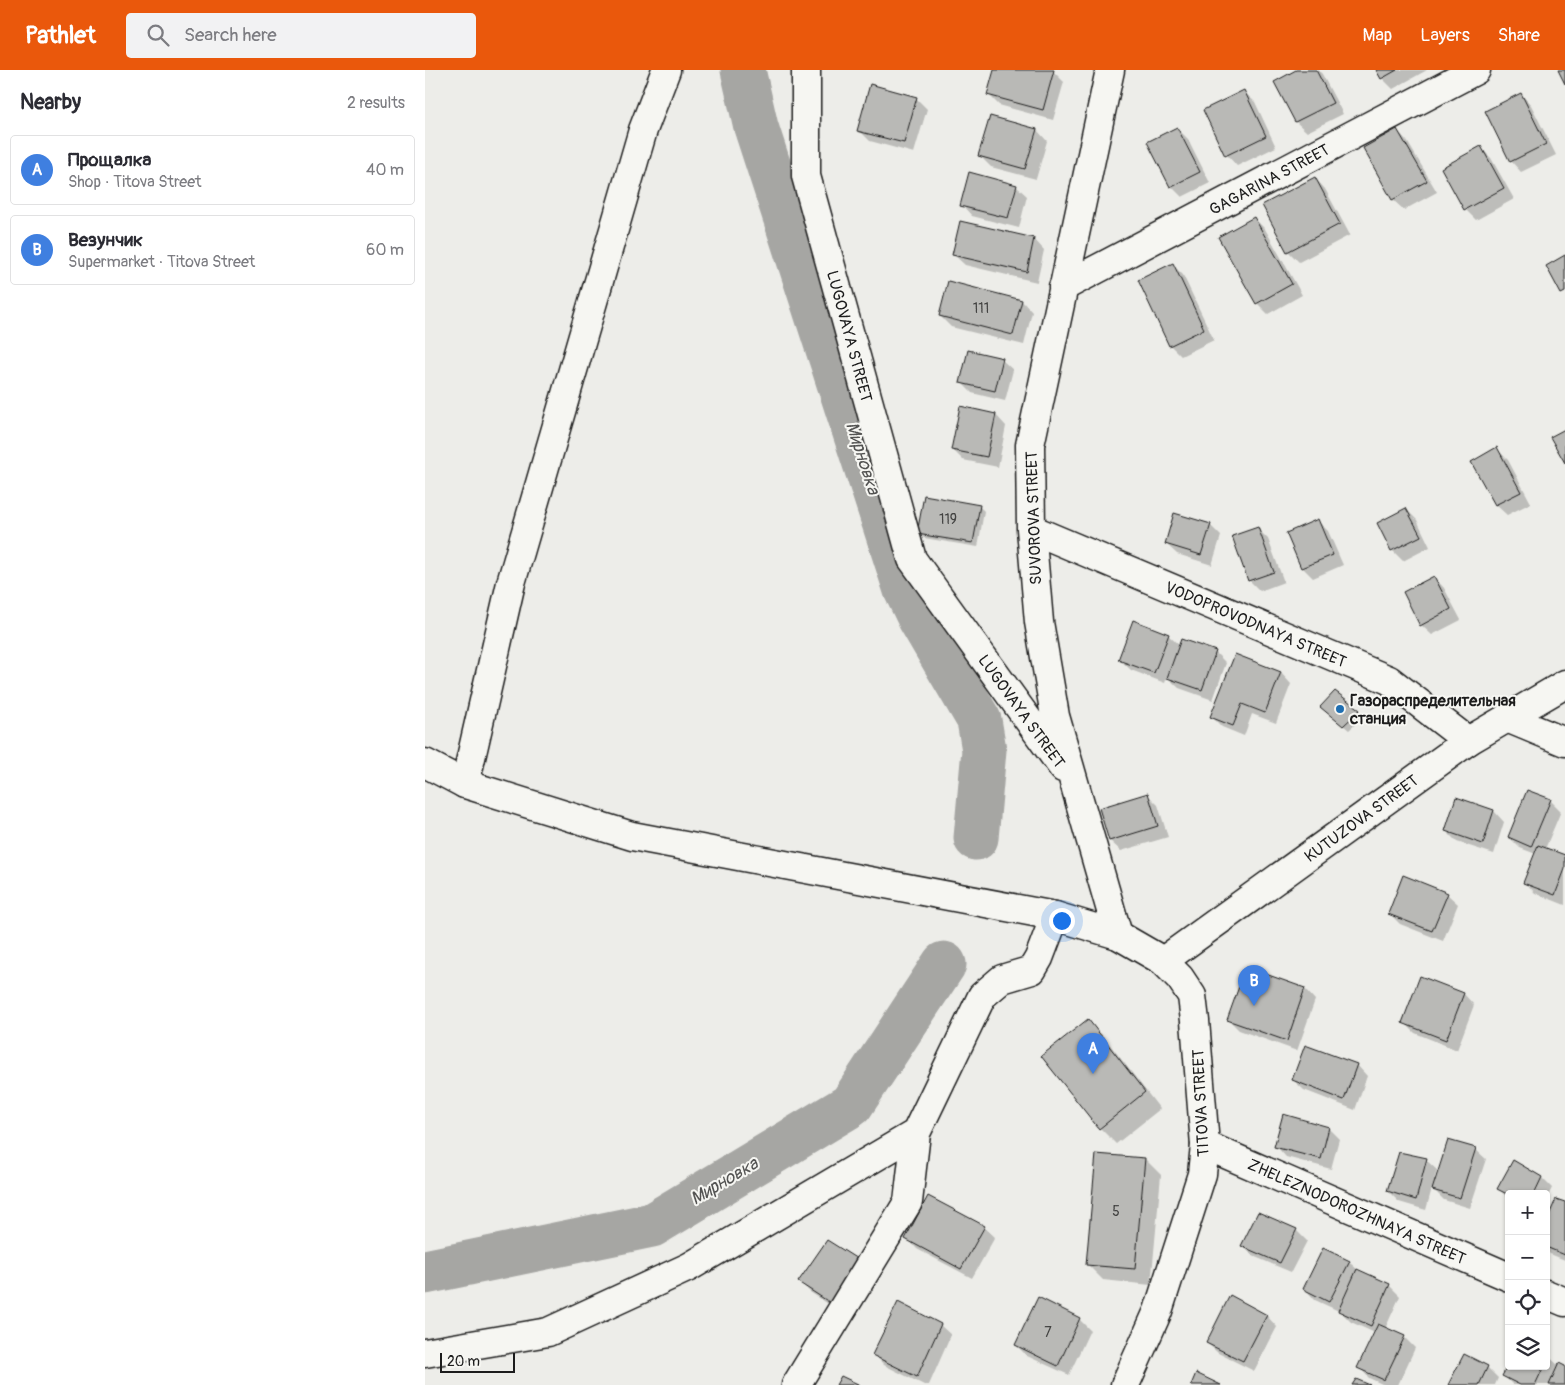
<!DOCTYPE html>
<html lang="en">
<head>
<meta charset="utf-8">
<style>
	:root { --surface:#fff; --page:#f2f2f3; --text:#2b2b33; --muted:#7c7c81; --line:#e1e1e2; --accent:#ea580c }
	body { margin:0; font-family:Pangolin,sans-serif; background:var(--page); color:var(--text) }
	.controls { position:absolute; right:15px; bottom:15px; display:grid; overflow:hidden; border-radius:5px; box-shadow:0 1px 4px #0004 }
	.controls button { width:45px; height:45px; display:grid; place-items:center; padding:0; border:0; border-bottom:1px solid var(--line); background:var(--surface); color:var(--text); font:25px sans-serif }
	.scale { position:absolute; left:15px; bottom:12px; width:75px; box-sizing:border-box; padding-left:5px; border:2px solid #1c1c1c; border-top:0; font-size:14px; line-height:18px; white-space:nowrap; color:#1c1c1c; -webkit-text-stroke:4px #f6f6f2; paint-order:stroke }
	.you { position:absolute; left:636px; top:850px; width:18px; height:18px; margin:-12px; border:4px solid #fff; border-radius:50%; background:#1a73e8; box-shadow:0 0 0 8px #1a73e833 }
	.badge { display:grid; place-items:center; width:32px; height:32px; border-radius:50%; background:var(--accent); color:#fff; font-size:16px; font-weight:700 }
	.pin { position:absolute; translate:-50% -41px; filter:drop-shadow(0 1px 2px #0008) }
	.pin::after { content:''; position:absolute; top:26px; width:18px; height:15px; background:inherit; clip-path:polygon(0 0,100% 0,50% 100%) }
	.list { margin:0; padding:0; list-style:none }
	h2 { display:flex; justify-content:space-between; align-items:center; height:65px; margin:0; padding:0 20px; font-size:21px }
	h2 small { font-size:16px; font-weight:400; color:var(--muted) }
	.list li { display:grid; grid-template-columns:32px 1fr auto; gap:15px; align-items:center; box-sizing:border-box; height:70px; margin:0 10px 10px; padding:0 10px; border:1px solid var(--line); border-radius:5px }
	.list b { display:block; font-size:19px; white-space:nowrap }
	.list p { margin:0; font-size:16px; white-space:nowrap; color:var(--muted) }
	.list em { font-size:16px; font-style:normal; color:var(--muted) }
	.icon { flex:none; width:28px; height:28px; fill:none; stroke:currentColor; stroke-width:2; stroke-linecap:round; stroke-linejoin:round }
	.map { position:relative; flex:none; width:1140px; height:1315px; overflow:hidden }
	header { display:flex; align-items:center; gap:30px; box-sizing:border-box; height:70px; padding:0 25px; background:var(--accent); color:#fff }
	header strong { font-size:24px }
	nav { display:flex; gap:28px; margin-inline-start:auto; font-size:18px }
	.search { width:350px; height:45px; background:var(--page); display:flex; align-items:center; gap:12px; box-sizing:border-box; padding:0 18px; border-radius:5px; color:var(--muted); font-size:19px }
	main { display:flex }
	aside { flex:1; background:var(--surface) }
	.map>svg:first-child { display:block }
	.shadow { fill:#0003 }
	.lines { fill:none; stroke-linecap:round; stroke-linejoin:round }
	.river { stroke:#a6a6a3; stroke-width:45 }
	.building { fill:#b9b9b6; stroke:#1c1c1c }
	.minor-casing { stroke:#1c1c1c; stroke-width:31 }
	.major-casing { stroke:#1c1c1c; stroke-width:31 }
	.minor { stroke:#f6f6f2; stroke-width:28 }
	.major { stroke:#f6f6f2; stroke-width:28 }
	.poi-dot { fill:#1f6fb2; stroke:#f6f6f2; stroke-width:2 }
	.labels { text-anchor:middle; stroke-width:4; stroke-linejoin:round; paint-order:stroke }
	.number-label { font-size:14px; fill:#434342 }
	.street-label { font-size:16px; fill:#1c1c1c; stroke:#f6f6f2 }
	.poi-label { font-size:16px; font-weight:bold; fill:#1c1c1c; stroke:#f6f6f2; text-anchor:start }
	.water-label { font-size:18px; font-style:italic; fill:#535352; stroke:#f6f6f2 }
</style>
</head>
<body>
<header>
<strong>Pathlet</strong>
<div class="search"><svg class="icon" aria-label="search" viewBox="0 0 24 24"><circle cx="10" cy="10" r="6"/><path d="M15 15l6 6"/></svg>Search here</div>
<nav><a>Map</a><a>Layers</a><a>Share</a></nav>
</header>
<main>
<aside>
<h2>Nearby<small>2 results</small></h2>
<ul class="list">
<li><span class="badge" style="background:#3f7fe0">A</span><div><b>Прощалка</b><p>Shop · Titova Street</p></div><em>40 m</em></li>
<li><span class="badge" style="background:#3f7fe0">B</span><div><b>Везунчик</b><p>Supermarket · Titova Street</p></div><em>60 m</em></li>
</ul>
</aside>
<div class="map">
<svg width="1140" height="1315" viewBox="0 0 1140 1315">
	<rect width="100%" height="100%" fill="#edede9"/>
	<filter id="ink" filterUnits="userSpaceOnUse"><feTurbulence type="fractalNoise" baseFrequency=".02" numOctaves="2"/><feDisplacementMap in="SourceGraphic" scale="10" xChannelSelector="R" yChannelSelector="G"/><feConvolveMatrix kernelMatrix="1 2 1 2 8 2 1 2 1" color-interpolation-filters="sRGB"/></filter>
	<g filter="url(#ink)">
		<!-- shadow -->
		<path class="shadow" d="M571,0H623L628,1L639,12L628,50L574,35L564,25Z
			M874,0H893L897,4L918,44L882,62L871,52L850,13Z
			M952,0H1002L968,19L957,8Z
			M819,22L830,32L851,77L812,96L802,85Z
			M1096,24L1106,35L1131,85L1096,102L1086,91Z
			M491,28L502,39L489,83L445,71L434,60Z
			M752,58L763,69L785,113L757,127L746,116L724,72Z
			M612,60L622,71L611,109L566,97L555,86Z
			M972,60L982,71L1012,122L979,140L968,130L939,79Z
			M1055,77L1066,88L1089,129L1051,150L1040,139L1018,98Z
			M890,108L900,119L925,165L874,192L863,181L839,136Z
			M591,116L602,126L594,158L547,146L537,135Z
			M829,148L840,159L877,225L843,244L832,233L795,168Z
			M609,169L619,180L612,212L540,195L529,185Z
			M748,195L758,205L789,270L756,286L745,275Z
			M597,231L607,242L599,275L526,257L515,246Z
			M577,290L588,300L580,331L547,323L536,312Z
			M571,345L581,356L573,397L538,390L527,379Z
			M1072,379L1083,390L1106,433L1082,445L1071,435L1048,392Z
			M554,436L559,441L553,477L499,468L494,463Z
			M981,439L992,450L1005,477L978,491L967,480Z
			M893,451L903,461L918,495L888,508L877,497Z
			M785,455L796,466L787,495L752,484L741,474Z
			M833,459L843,469L859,512L835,521L824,510Z
			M1009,507L1019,518L1036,550L1007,565L996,555Z
			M743,565L755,576L790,582L801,593L788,630L754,618L742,607L740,613L706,600L695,590Z
			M811,586L856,603L866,614L851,653L827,644L819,666L797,657L787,647Z
			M896,637L934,641L939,646L924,660Z
			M722,724L733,735L743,767L696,781L685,771L675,739Z
			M1032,729L1069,741L1079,752L1069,784L1032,772L1021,761Z
			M1125,730L1136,741L1120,779L1140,787V835L1110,823L1100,812L1111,784L1095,778L1084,767Z
			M1022,824L1033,834L1018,871L975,854L964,843Z
			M822,899L880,919L890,930L872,981L814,960L804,950Z
			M996,908L1039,924L1049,935L1032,980L990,963L979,952Z
			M662,951L679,967L735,1039L691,1074L675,1058Z
			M932,995L942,1006L930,1040L879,1020L868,1010Z
			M903,1058L914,1069L906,1099L861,1087L851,1076Z
			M1050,1079L1061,1089L1045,1138L1019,1130L1007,1118L1001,1140L974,1132L963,1121L1001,1090L1012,1100L1009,1110H1011Z
			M672,1085L720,1089L736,1105L726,1215L678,1210L662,1194Z
			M1117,1108L1127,1118L1121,1130V1124H1084V1129L1074,1119Z
			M1140,1134V1190L1125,1184L1121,1180V1156Z
			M559,1157L570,1167L547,1208L492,1179L482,1168Z
			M871,1160L882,1171L866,1202L828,1186L818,1176Z
			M924,1192L933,1200L964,1215L975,1226L960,1259L979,1267L990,1278L973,1315H959L944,1308L934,1297L950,1263L926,1252L916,1242L890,1230L880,1219Z
			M436,1193L419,1244L385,1222L375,1212Z
			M806,1227L842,1246L852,1257L829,1301L793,1283L782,1273Z
			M614,1229L655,1250L665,1260L644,1305L602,1286L591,1275Z
			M515,1255L526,1265L504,1315H499L459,1295L449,1284Z
			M1121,1284L1133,1295L1140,1298V1315H1088L1079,1306L1084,1296H1121Z
			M1062,1297L1073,1308L1070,1315H1025Z"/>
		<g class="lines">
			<!-- river -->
			<path class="river" d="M318,0L331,57L481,520L495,549L554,650L559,680L551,768
				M0,1202L227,1155L426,1035L519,894"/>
		</g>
		<!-- building -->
		<path class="building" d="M569,0H629L618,40L562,25Z
			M871,0H891L908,33L870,52L849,12Z
			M951,0H972L956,9Z
			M1133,0H1140V14Z
			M445,14L492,27L479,73L432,61Z
			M819,20L841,66L800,86L778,40Z
			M1096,23L1121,74L1085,92L1060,41Z
			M565,46L612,59L600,99L553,86Z
			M752,57L775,102L745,117L722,72Z
			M972,59L1002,111L967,130L938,78Z
			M1056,76L1079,118L1039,140L1016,98Z
			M544,102L592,115L583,148L535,136Z
			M890,107L915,154L862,182L837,135Z
			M829,147L867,214L831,234L793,167Z
			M535,151L609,168L602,202L527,185Z
			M1140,185V222L1136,224L1121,196Z
			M748,193L779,259L744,276L713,210Z
			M523,211L597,230L588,265L514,246Z
			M543,280L578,288L570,321L535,313Z
			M535,336L571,344L562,387L526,380Z
			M1140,359V393L1125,367Z
			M1072,377L1096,422L1070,435L1046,392Z
			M499,425L555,435L548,473L492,464Z
			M981,438L996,466L966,481L952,453Z
			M749,443L786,454L776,485L740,474Z
			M893,449L908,485L876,498L861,463Z
			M833,457L849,502L823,511L807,466Z
			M1009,506L1026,539L995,556L978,522Z
			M708,550L744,564L729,603L693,590Z
			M756,569L791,581L777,620L742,608Z
			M810,584L856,602L840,643L817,634L808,656L785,647Z
			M910,621L935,640L918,656L895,637Z
			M1102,720L1126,729L1106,777L1083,767Z
			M723,723L733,756L684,771L674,738Z
			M1031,727L1069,740L1058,774L1020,761Z
			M1113,775L1140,785V799L1130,825L1098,813Z
			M978,805L1023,823L1007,861L963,844Z
			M821,897L880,918L862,971L802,950Z
			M995,906L1039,923L1021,970L977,953Z
			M663,949L720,1022L674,1059L616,986Z
			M880,975L932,994L919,1030L867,1010Z
			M858,1044L904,1057L896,1089L849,1077Z
			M1023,1070L1051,1078L1035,1128L1007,1120Z
			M974,1082L1002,1088L991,1130L962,1121Z
			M671,1084L720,1088L710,1199L661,1195Z
			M1088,1090L1117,1107L1109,1124H1084V1125L1072,1119Z
			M503,1126L560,1156L536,1199L480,1169Z
			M1131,1129L1140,1132V1185L1121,1177V1152Z
			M833,1142L872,1159L855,1193L816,1176Z
			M402,1170L437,1192L407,1234L373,1212Z
			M898,1178L925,1191L904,1232L878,1219Z
			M932,1199L965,1214L946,1256L913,1241Z
			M805,1225L842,1245L818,1291L781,1273Z
			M613,1227L655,1248L633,1296L590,1275Z
			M473,1232L516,1254L492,1307L447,1285Z
			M953,1254L980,1266L959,1310L932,1298Z
			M1039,1284L1063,1296L1054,1315H1023Z
			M1084,1293V1296H1119L1110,1315H1095L1077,1306Z
			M1134,1293L1140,1296V1315H1124Z
			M771,1303L796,1315H766Z
			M416,1306L435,1315H411Z
			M931,1309L945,1315H927Z"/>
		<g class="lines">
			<defs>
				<path id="minor" d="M381,0V106L487,489L638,698
					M685,0L605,375L606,459L614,552L630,646L693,865
					M638,217L1051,0
					M606,459L964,610L1043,671
					M1082,648L1140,672
					M40,714L86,513L218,60L241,0
					M780,1075L1084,1207
					M1121,1224L1140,1232
					M0,1283L123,1262L264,1197L491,1063
					M371,1315L483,1132L491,1063L557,926L577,909L607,900L614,888L630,846"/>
				<path id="major" d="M0,693L40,714L207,766L630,846L693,865L738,891L755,908L767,926L770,951L780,1075L777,1104L733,1241L700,1315
					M738,891L1043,671L1140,614"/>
			</defs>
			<!-- minor casing -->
			<use href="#minor" class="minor-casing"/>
			<!-- major casing -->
			<use href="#major" class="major-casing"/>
			<!-- minor -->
			<use href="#minor" class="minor"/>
			<!-- major -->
			<use href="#major" class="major"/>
		</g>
	</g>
	<!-- markers -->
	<circle class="poi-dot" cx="915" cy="639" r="5"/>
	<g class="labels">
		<!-- number labels -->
		<g class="number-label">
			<text x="556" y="243">111</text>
			<text x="523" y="454">119</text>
			<text x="691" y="1146">5</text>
			<text x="623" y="1267">7</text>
		</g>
		<!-- street labels -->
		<g class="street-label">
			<text transform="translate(844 109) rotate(-28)" y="6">GAGARINA STREET</text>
			<text transform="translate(425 266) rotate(75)" y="6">LUGOVAYA STREET</text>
			<text transform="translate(608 448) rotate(-92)" y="6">SUVOROVA STREET</text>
			<text transform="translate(831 554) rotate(23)" y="6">VODOPROVODNAYA STREET</text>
			<text transform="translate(597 641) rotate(54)" y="6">LUGOVAYA STREET</text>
			<text transform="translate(936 748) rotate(-36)" y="6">KUTUZOVA STREET</text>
			<text transform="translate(775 1033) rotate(-93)" y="6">TITOVA STREET</text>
			<text transform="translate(932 1141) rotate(24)" y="6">ZHELEZNODOROZHNAYA STREET</text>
		</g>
		<!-- poi labels -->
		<g class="poi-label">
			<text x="925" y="636">Газораспределительная<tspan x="925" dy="18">станция</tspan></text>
		</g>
		<!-- water labels -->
		<g class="water-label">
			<text transform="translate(438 388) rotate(72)" y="6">Мирновка</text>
			<text transform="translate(299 1111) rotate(-31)" y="6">Мирновка</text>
		</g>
	</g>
</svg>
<div class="controls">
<button>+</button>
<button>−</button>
<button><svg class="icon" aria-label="locate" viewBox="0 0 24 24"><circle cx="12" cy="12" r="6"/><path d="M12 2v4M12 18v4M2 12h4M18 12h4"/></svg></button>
<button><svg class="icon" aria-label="layers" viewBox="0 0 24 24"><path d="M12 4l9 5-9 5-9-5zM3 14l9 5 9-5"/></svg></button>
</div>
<div class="scale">20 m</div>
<div class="you"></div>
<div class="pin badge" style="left:668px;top:1004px;background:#3f7fe0">A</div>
<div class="pin badge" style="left:829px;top:936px;background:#3f7fe0">B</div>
</div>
</main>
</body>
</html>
